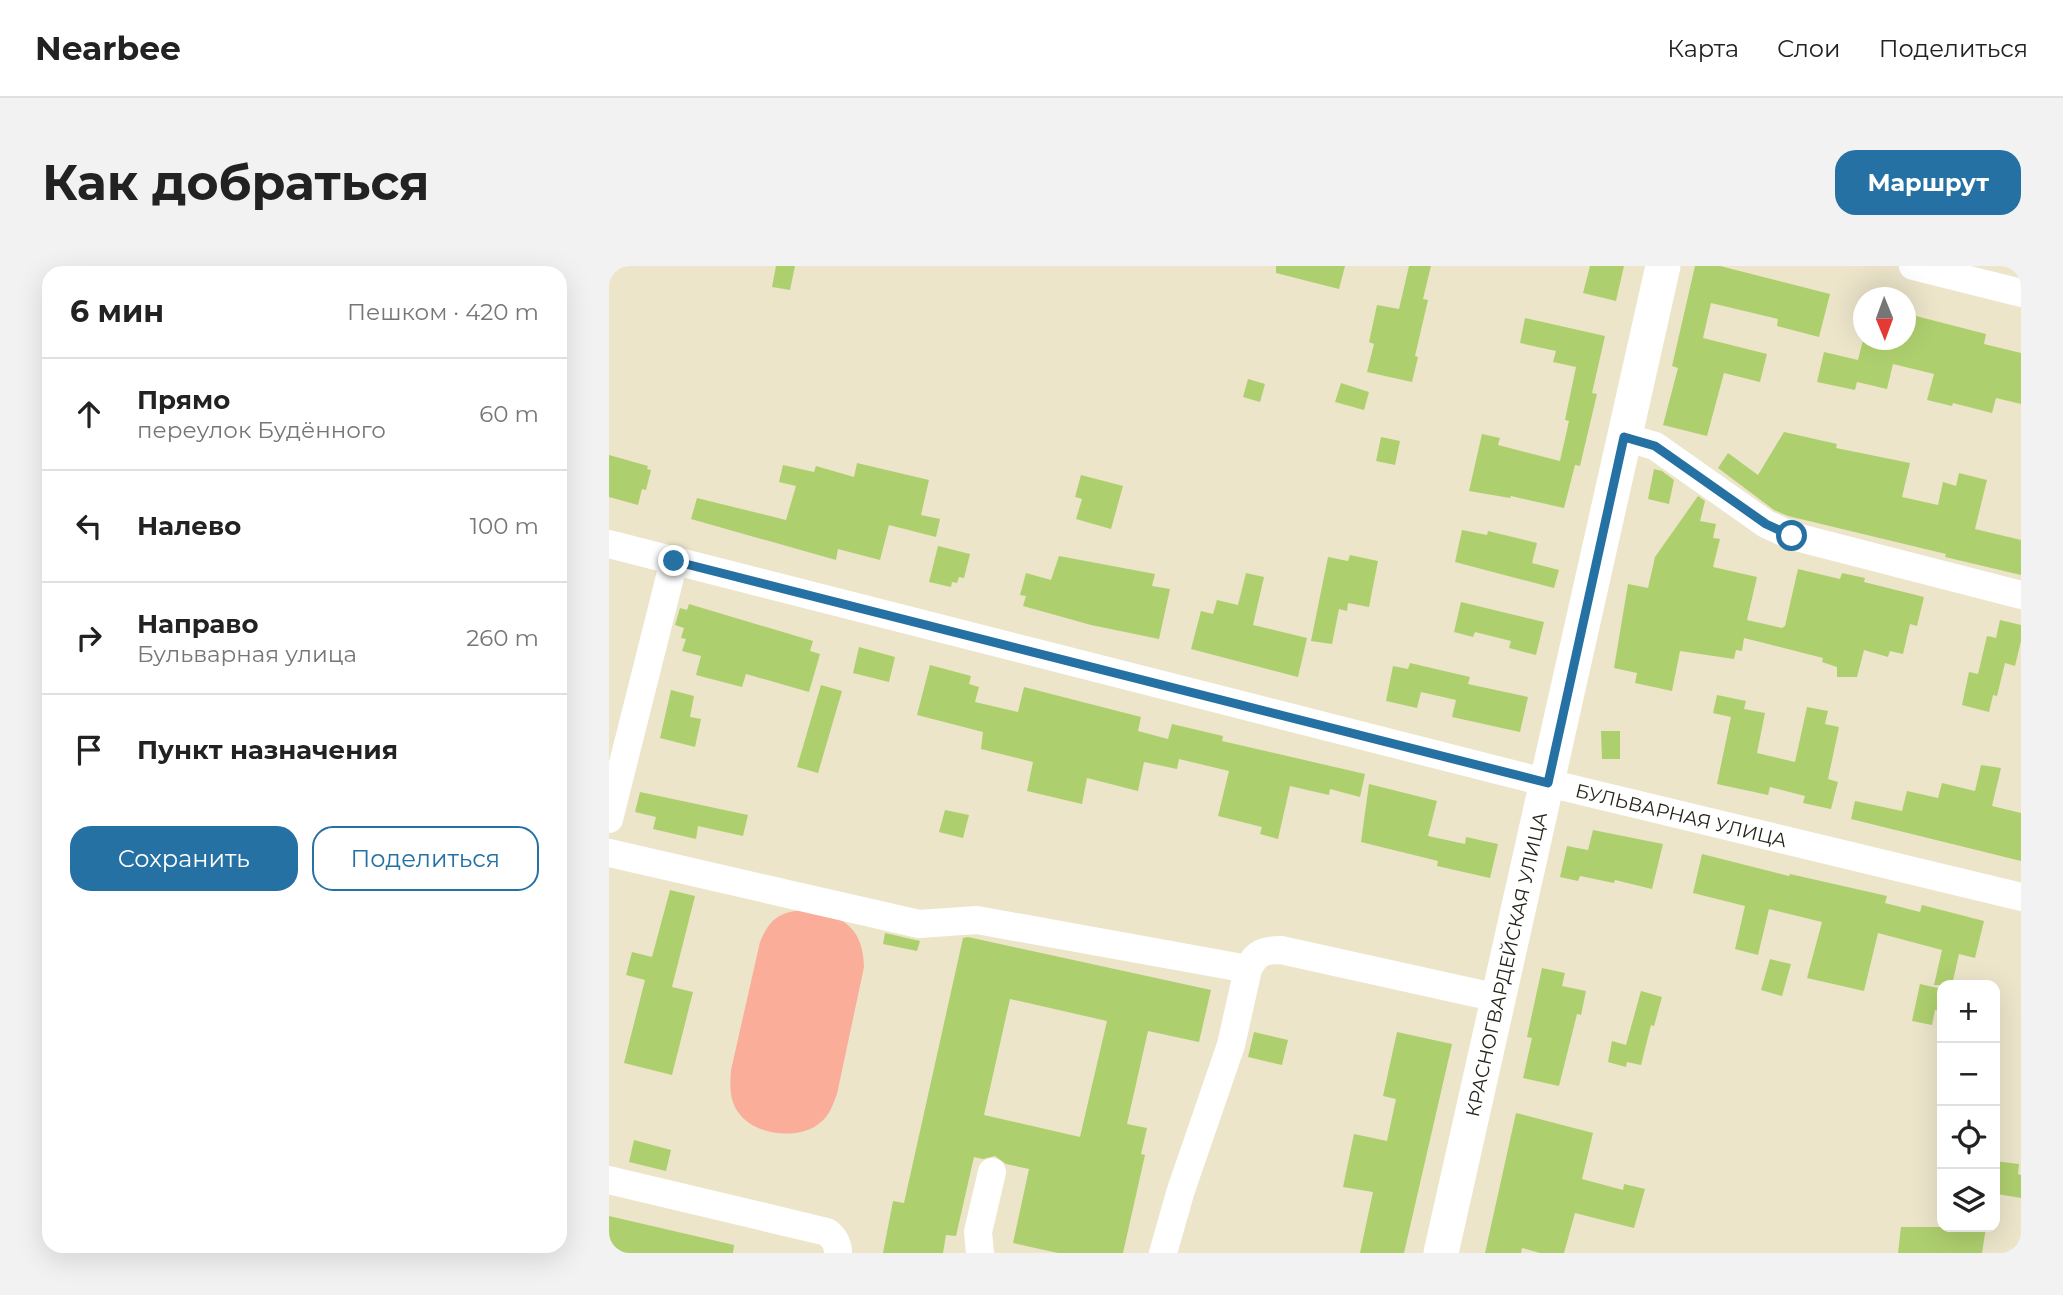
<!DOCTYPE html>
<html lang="ru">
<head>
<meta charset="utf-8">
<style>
	:root { --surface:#fff; --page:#f2f2f2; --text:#222; --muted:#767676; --line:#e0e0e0; --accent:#2671a4 }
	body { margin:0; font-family:Montserrat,sans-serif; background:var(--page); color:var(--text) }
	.controls { position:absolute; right:21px; bottom:21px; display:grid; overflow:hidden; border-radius:14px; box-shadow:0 7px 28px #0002 }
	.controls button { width:63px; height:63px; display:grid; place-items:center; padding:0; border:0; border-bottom:2px solid var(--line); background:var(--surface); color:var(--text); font:35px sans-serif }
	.compass { position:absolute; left:1244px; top:21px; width:63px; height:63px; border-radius:50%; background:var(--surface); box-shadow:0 7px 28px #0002; rotate:179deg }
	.stop { position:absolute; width:21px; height:21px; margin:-16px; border:5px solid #2671a4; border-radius:50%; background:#fff }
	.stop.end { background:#2671a4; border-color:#fff; box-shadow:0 2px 7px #0008 }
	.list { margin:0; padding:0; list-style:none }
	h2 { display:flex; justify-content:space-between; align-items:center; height:91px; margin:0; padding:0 28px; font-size:30px }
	h2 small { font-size:23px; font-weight:400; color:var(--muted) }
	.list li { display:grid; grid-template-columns:46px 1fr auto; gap:21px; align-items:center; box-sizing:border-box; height:112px; padding:0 28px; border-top:2px solid var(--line) }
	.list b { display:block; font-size:26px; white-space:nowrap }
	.list p { margin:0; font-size:23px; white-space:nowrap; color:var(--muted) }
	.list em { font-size:23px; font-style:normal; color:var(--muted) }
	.actions { display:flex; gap:14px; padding:21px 28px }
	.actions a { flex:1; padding:16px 0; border:2px solid var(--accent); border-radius:21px; text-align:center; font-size:24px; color:var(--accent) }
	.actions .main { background:var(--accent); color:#fff }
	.icon { flex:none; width:38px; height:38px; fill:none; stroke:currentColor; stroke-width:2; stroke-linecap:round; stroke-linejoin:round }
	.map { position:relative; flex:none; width:1412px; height:987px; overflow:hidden; border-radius:21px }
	header { display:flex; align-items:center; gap:42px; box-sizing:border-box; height:98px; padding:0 35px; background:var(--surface); border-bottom:2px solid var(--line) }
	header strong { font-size:33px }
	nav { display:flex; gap:38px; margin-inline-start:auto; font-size:24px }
	.intro { display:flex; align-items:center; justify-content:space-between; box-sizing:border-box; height:168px; padding:0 42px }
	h1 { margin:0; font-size:49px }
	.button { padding:18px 32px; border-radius:21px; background:var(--accent); color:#fff; font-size:24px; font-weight:700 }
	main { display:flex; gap:42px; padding:0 42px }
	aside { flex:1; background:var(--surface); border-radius:21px; box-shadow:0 7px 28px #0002 }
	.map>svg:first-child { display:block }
	.green { fill:#faad99 }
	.building { fill:#aecf6e; fill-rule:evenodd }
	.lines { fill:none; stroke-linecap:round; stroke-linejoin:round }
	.minor { stroke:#fff; stroke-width:28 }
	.major { stroke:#fff; stroke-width:35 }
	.route { stroke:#2671a4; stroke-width:9 }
	.labels { text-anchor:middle; stroke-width:5; stroke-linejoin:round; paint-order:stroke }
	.street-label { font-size:19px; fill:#26241a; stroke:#f9f2d7 }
</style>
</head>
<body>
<header>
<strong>Nearbee</strong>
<nav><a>Карта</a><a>Слои</a><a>Поделиться</a></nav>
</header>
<div class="intro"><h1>Как добраться</h1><a class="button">Маршрут</a></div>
<main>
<aside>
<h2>6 мин<small>Пешком · 420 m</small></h2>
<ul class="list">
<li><svg class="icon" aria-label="ahead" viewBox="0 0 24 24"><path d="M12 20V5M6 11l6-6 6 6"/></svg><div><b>Прямо</b><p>переулок Будённого</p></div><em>60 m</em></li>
<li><svg class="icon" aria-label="left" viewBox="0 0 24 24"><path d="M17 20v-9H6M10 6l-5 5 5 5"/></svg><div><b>Налево</b></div><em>100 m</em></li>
<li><svg class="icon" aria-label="right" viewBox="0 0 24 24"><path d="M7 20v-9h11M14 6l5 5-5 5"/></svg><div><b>Направо</b><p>Бульварная улица</p></div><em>260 m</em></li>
<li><svg class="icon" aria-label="arrive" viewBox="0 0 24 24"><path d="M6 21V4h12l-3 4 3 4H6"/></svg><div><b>Пункт назначения</b></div></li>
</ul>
<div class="actions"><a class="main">Сохранить</a><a>Поделиться</a></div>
</aside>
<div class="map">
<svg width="1412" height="987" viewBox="0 0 1412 987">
	<rect width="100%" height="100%" fill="#ece5ca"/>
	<!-- green -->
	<path class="green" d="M200,644C236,651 254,662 255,701L228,828C224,838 221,849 212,856C191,875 145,870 129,846C120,833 121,819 122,804L151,676C162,650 173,645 200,644Z"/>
	<!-- building -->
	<path class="building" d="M167,0H186L181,24L163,21Z
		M667,0H736L730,23L667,7Z
		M800,0H822L814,33L819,34L806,90L809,91L803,116L758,106L765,78L760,76L768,39L790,43Z
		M981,0H1015L1007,35L974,27Z
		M1086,0H1111L1221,28L1210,71L1168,60L1169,53L1102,37L1094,72L1158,88L1151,116L1115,107L1098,170L1054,159L1069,102L1063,100Z
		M1303,49L1377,68L1375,78L1412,87V138L1387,132L1383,147L1344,137L1343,140L1318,134L1325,108L1284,98L1278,123L1248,116L1246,124L1208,116L1215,86L1249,94L1254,74H1297Z
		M916,52L996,70L983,127L988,128L971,200L966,199L955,242L902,230L901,232L860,225L873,168L891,172L889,179L951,195L960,155L956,154L967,101L944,96L947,85L911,77Z
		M639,113L656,118L651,136L634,131Z
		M732,117L760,126L755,144L726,136Z
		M1175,166L1228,178L1227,182L1301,197L1293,231L1329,239L1334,216L1347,220L1350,207L1378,214L1366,263L1412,274V309L1336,291L1337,288L1179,250L1165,244L1109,202L1119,187L1149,209Z
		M772,171L791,175L786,199L767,195Z
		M0,189L39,200L38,203L42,204L37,224L33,223L29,239L0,231Z
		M248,197L320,214L312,249L331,253L327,271L280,259L271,294L229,283L227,294L82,253L88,232L177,254L187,220L170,216L174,199L205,206L207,200L245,211Z
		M1045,203L1053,205L1065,214L1060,238L1039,233Z
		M472,209L514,220L502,263L467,253L473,233L466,231Z
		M1089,230L1096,235L1091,255L1107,258L1104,272L1111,273L1104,301L1148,311L1138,354L1173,362L1176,360L1189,303L1231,313L1233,307L1256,312L1255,316L1315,331L1308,360L1301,358L1294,388L1281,385L1279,391L1255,384L1248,411H1228V401L1213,396L1214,392L1135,372L1133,385L1127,384L1125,393L1071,385L1063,425L1026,417L1028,407L1005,402L1019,318L1039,322L1046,291Z
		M853,264L878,269L879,265L928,277L923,297L950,304L945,322L846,296Z
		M329,280L361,288L355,312L350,311L348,317L343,316L342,321L320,316Z
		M741,289L769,295L760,341L739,337L738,345L730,343L723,378L702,375L719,291L739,295Z
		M450,290L546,308L543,320L561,323L550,373L482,359L414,340L417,330L411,329L417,307L442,314Z
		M637,307L655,311L644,359L698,372L689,411L582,383L592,345L604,348L608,334L629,339Z
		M852,336L935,356L927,389L900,382L902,375L866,366L864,371L845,366Z
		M80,338L204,375L201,385L211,388L200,426L137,408L133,421L87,409L92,390L73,385L77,373L72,372L75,362L66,359L71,342L78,344Z
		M1391,354L1412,359V375L1406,400L1396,397L1388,430L1384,429L1380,446L1353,439L1360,406L1369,408L1378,370L1387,372Z
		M250,381L286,391L280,416L244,407Z
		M801,397L861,411L859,418L919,431L911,466L843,451L847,434L812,426L808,442L777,435L784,400L799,403Z
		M321,399L362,410L360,418L370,421L366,436L409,446L415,421L532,451L529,465L559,473L563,458L614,470L613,475L756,508L751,531L721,523L720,529L681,520L669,573L651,568L653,561L609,550L620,505L570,493L568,503L535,496L529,525L478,512L473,538L418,525L424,496L372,483L374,466L308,449Z
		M212,419L233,425L209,507L188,501Z
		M62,424L85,430L81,451L92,453L86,481L51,472Z
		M1108,429L1137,435L1135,443L1156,447L1148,487L1186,496L1198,441L1219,445L1216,458L1230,461L1219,513L1229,516L1222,543L1194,537L1196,530L1161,521L1159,529L1108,518L1122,451L1104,447Z
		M992,465H1011V493H993Z
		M1372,499L1392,502L1383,540L1412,547V595L1242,553L1246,535L1293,545L1298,525L1329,532L1333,517L1366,525Z
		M760,518L828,535L819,570L856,578L857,571L889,578L881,612L828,600L829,595L752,576Z
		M31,526L139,549L134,570L89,560L87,573L44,563L47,551L26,546Z
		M336,544L360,549L354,572L330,566Z
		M984,564L1054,578L1043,623L1006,614L1005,617L971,610L969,615L951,611L958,580L979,584Z
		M1093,588L1180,610L1181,608L1278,630L1276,637L1311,646L1313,639L1375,655L1366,692L1350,688L1343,719H1325L1333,684L1269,667L1255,725L1198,712L1213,656L1160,643L1149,689L1126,683L1136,640L1084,627Z
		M61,624L86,630L63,721L84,726L63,809L15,797L36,714L17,709L23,686L43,691Z
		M276,667L311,675L308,685L274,678Z
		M359,671L602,724L590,776L539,765L518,858L538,862L532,888L536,889L514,987H449L404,977L420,903L397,898L386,890L374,893L365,891L347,970L337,969L334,987H274L284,935L295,937L354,672ZM401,733L498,755L471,871L375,849Z
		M1161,693L1182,698L1173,730L1152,724Z
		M933,702L956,707L953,720L977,725L972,749L968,748L950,820L914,812L923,772L918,771Z
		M1311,718L1333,723V746L1326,744L1323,759L1303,755Z
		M1032,725L1053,731L1045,760L1042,759L1032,799L1018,796L1017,801L999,796L1003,775L1017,779Z
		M645,766L679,774L673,799L639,791Z
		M788,766L843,778L795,987H751L764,926L734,921L745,868L778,875L787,833L774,830Z
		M907,847L984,867L973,913L1014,924L1015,918L1036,923L1025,962L966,947L955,987H931L913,982L912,987H876Z
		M25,874L62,884L57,905L20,896Z
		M1386,895L1410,898L1409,908L1412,909V932L1388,928L1390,919L1386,918Z
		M0,950L125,979L124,987H0Z
		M1292,961H1377L1373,987H1289Z"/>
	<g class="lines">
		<!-- minor -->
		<g class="minor">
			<path d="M1304,0L1412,27"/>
			<path d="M1015,171L1046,180L1157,258L1183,270L1412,329"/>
			<path id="s1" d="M0,278L939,517L1412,631"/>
			<path d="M0,553L65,295"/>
			<path d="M0,587L310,658L368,654L639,703"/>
			<path d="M0,914L218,966C225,972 229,977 229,987"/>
			<path d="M371,987L369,966L383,906"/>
			<path d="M554,987L572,924L622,779L639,703C647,687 654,684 672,684L889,732"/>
		</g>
		<!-- major -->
		<path class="major" id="s2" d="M832,987L1054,0"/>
	</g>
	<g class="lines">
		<!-- route -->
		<path class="route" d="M65,295L939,517L1015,171L1046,180L1157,258L1183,270"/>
	</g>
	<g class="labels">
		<!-- street labels -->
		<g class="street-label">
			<text dy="7" stroke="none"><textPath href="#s1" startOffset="1106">БУЛЬВАРНАЯ УЛИЦА</textPath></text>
			<text dy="7" stroke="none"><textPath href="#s2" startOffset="296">КРАСНОГВАРДЕЙСКАЯ УЛИЦА</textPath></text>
		</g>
	</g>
</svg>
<div class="controls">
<button>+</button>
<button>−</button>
<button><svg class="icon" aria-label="locate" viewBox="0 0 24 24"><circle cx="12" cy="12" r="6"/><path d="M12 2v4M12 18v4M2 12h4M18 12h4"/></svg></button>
<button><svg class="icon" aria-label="layers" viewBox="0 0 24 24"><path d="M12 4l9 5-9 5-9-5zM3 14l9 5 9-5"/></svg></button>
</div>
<svg class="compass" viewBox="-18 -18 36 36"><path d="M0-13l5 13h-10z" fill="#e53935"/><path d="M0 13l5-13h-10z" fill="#767676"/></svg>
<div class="stop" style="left:1183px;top:270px"></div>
<div class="stop end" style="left:65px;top:295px"></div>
</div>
</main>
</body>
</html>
